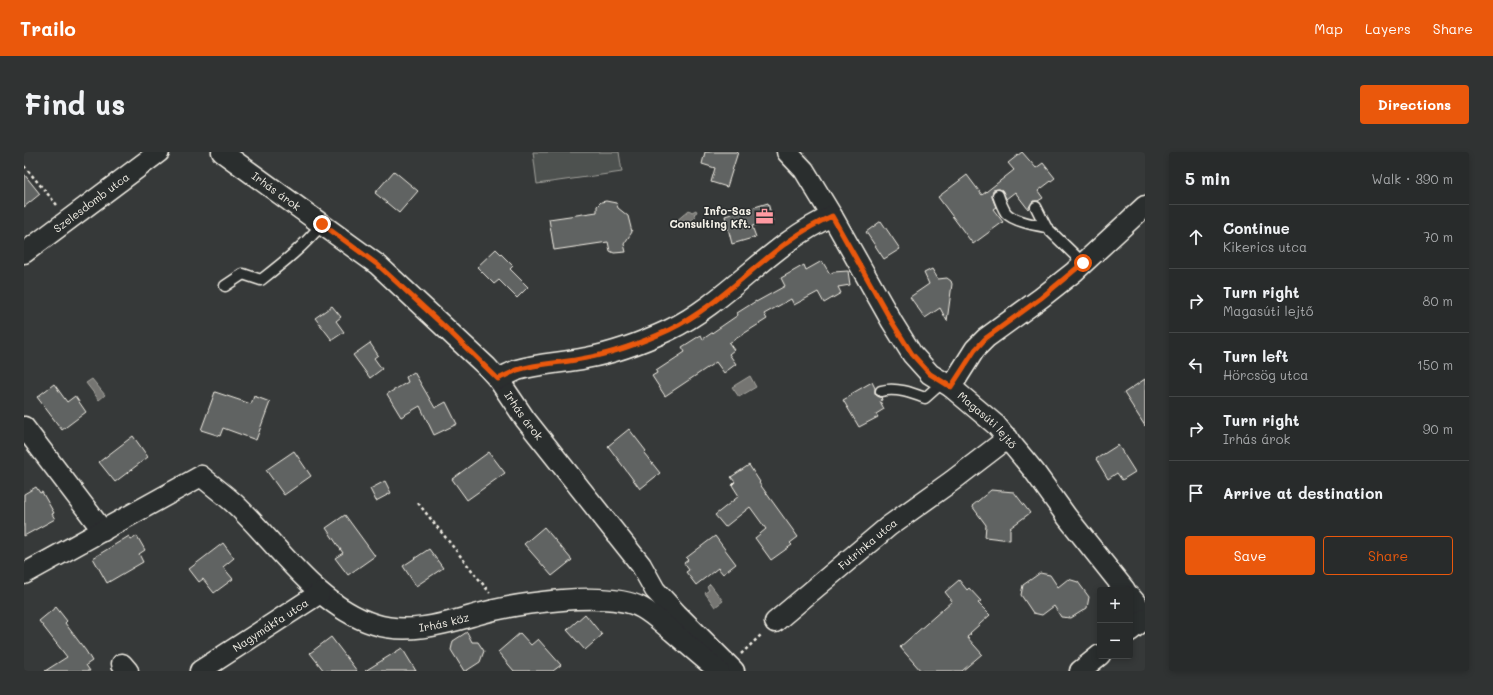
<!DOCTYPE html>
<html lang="en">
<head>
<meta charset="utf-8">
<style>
	:root { --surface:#282b2b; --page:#303333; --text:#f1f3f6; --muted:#a5a7a9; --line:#444747; --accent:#ea580c }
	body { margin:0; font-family:Mali,sans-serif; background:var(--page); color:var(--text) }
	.controls { position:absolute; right:12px; bottom:12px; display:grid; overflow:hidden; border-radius:4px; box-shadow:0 2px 6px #0003 }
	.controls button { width:36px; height:36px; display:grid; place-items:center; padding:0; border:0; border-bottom:1px solid var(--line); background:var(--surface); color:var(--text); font:20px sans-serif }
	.stop { position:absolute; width:12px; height:12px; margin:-9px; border:3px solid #ea580c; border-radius:50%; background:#fff }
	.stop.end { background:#ea580c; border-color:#fff; box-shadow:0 1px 4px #0008 }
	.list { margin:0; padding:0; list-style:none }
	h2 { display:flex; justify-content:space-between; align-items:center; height:52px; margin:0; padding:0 16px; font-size:17px }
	h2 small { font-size:13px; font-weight:400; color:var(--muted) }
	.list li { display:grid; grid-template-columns:26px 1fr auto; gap:12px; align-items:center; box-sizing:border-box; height:64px; padding:0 16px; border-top:1px solid var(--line) }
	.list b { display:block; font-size:15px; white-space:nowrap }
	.list p { margin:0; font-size:13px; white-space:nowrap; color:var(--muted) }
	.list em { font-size:13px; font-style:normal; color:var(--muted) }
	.actions { display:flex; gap:8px; padding:12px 16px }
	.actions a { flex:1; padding:9px 0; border:1px solid var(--accent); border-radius:4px; text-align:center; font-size:14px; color:var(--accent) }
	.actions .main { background:var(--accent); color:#fff }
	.icon { flex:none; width:22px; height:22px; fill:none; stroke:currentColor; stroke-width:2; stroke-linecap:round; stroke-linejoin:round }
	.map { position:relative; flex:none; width:1121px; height:519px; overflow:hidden; border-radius:4px }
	header { display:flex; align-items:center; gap:24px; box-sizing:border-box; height:56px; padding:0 20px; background:var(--accent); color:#fff }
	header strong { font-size:19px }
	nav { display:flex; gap:22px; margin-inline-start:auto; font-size:14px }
	.intro { display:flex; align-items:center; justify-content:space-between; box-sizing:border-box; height:96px; padding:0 24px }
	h1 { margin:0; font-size:28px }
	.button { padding:10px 18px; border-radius:4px; background:var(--accent); color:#fff; font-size:14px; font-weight:700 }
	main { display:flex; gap:24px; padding:0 24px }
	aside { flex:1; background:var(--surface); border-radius:4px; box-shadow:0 2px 6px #0003 }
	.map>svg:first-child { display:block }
	.green { fill:#4e514f; stroke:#a1a19c }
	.water { fill:#757572; stroke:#a8a7a1 }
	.building { fill:#616362; stroke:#f4f1e8 }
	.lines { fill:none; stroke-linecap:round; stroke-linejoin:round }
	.lane-casing { stroke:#f4f1e8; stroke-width:13 }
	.street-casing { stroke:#f4f1e8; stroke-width:23 }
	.path { stroke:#f4f1e8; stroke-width:2.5; stroke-dasharray:3 3; stroke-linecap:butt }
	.lane { stroke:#2a2d2e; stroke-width:10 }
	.street { stroke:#2a2d2e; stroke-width:20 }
	.route { stroke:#ea580c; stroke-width:5 }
	.labels { text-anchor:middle; stroke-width:3; stroke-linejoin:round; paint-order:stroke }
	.street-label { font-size:11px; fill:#f4f1e8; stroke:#2a2d2e }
	.poi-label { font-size:11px; font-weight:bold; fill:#f4f1e8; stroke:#2a2d2e; text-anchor:end }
</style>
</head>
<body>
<header>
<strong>Trailo</strong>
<nav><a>Map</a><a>Layers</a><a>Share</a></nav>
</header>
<div class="intro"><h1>Find us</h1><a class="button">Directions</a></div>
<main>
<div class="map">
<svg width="1121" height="519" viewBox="0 0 1121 519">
	<rect width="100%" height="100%" fill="#363939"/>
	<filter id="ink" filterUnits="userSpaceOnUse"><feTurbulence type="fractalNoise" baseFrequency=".025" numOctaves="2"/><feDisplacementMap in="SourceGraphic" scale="8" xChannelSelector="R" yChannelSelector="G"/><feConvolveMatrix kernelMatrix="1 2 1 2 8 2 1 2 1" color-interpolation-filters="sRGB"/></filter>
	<g filter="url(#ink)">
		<!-- green -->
		<path class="green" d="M509,0H595L598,20L513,32Z"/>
		<!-- water -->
		<path class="water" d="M665,58L668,60L672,58L673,60L670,62L672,64L658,77L651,70Z
			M726,224L732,235L715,245L708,235Z
			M68,227L81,243L75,248L62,231Z
			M686,432L699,449L691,455L681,441L685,438L683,435Z"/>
		<!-- building -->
		<path class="building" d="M681,0H714L703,35L687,30L691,16L678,12Z
			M998,0L1012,16L1019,11L1031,26L1014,39L1019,46L1014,49H1009L1004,57L991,40L982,47L978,38L975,37L969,38L968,45L972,55L969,57L979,70L949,92L914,45L943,23L958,43L990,18L984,11Z
			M370,19L394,39L375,61L351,41Z
			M0,22L16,42L0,55Z
			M582,49L592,51L594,56L604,64L608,80L600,92L602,100L590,101L586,99L584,90L530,98L525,67L573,60V54L577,50Z
			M744,51L749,69L728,74L732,85L708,92L701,64Z
			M857,69L876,97L860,107L842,80Z
			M472,97L489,114L486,117L504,135L493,146L475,128L470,132L453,115Z
			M798,109L806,122L809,120L824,119L826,133L814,135L817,141L800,151L794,140L770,153L767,147L740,162L743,167L705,191L710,198L705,202L712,212L700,221L692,210L641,244L628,224L633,221L632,219L661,200L658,195L677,183L679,187L714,163L713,161L732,149V150L761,134L757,126L780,113L782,118Z
			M908,117L914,127L923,126L927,129L928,132L923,169L916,156L901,166L886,145L905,132L900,121Z
			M308,154L317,165L312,169L320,180L308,188L291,166Z
			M346,191L354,203L350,206L358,217L346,226L329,203Z
			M390,220L411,256L422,250L433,272L410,283L396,254L377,265L363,242L384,230L382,225Z
			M1121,227V274L1100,241Z
			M848,230L851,236V241L852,243L857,245L858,248L856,249L860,257L852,262L854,265L835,275L819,248L828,243L827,242Z
			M30,232L43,250L51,244L62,260L38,278L13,245Z
			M191,240L227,252L230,244L246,250L232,288L199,276L196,284L177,278Z
			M605,277L622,299L620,301L636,321L616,337L584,294Z
			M109,284L124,305L91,330L75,310Z
			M1094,293L1111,320L1098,328L1093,321L1084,327L1072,307Z
			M270,299L287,324L260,343L242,318Z
			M465,300L481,321L443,348L428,327Z
			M725,313L736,330L735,331L774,385L766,391L768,393L747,408L731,386L742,377L726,355L701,375L691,363L715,344L708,333L711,330L707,325Z
			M361,329L367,341L352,349L346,337Z
			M12,335L16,341L18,340L30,361L28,362L31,367L0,384V342Z
			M967,338L990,340L1006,361L986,376V388L961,385L962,373L948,354Z
			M321,363L351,404L324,423L311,406L319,401L302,376Z
			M520,375L548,408L528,424L500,392Z
			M105,384L107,388L113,384L121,398L115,402L119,410L83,431L69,406Z
			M691,384L712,412L699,422L694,416L672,433L662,420L665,418L660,411L664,408L662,406Z
			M199,391L210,406L199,415L209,427L190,441L179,427L175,430L165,417Z
			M405,397L419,416L392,434L379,414Z
			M1016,421L1026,423L1034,435L1044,427L1054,430L1065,445L1063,456L1047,466L1037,465L1030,454L1018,463L1009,461L997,443L999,433Z
			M935,428L943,438L945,436L957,449L954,451L966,463L946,481L947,482L943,485L958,502L938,519H897L876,495L928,449L921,440Z
			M32,455L43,469L41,471L62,499L68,509L62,513L66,519H21L43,505L15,469Z
			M561,462L578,483L561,498L543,478Z
			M443,480L448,490H454L460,499L456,510L442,519H440L427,498L429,489Z
			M496,481L507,493L514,487L537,513L529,519H490L474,500Z
			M307,485L333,519H300L286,501Z
			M378,496L392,519H341Z"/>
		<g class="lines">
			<defs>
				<path id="lane" d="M974,43C976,49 978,55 982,61C989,69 1011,73 1022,75
					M1012,55L1022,75L1059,111
					M201,134L219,122L237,128C260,110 279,95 298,72
					M857,239C872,235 888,241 901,246L919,230"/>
				<g id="street">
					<path id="s1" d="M198,0L354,113L463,215L474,227L501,267L617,413L631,438L653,462L710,519"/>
					<path id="s2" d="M763,0L780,18L808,64L868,170L888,202L906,222L927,235L972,273L1010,319L1043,365L1101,438"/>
					<path id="s3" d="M0,101L135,0"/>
					<path d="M474,227C480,224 487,221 493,218C515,211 540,211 562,206C590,201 619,190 645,178C705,149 747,91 808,64"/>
					<path d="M927,235L951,197L962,186L1017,146L1050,120L1121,54"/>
					<path d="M0,275L79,379"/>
					<path id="s4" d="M0,422L177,324C189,334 201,343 212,353C254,393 293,454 350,472C383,483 419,472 451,463C488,452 584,437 618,456C629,462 639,472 649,480C664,493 679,506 695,519"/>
					<path d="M1106,444L1121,462"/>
					<path id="s5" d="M751,470L865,374L928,329L984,286"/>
					<path d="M1106,479L1121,467"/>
					<path d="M98,512L104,519"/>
					<path id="s6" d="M176,519L296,441"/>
					<path d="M1056,519L1076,503"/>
				</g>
			</defs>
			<!-- lane casing -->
			<use href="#lane" class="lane-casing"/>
			<!-- street casing -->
			<use href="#street" class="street-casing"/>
			<!-- path -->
			<path class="path" d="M0,14L33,53
				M394,351L466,441
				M717,502L738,482"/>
			<!-- lane -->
			<use href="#lane" class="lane"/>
			<!-- street -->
			<use href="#street" class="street"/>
		</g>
	</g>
	<g class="lines" filter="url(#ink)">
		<!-- route -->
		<path class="route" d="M298,72L354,113L421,175L474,227C480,224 487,221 493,218C515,211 540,211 562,206C590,201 619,190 645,178C705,149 746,91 808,64L868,170L888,202L906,222L927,235L951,198L962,186L1017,146L1059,111"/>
	</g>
	<!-- icons -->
	<defs>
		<symbol id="office-bare" viewBox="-9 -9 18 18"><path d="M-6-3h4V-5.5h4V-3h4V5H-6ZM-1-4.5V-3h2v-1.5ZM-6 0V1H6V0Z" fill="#ff9aa2" stroke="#2a2d2e" stroke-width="2.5" paint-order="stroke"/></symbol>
	</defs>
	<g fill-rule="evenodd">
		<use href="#office-bare" x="728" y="52" width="25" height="25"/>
	</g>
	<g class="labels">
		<!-- street labels -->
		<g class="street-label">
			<text dy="4" stroke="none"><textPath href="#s1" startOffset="67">Irhás árok</textPath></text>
			<text dy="4" stroke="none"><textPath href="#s3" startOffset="84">Szelesdomb utca</textPath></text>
			<text dy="4" stroke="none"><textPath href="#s1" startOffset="403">Irhás árok</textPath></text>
			<text dy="4" stroke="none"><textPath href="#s2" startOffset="339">Magasúti lejtő</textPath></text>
			<text dy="4" stroke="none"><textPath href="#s5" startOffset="121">Futrinka utca</textPath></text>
			<text dy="4" stroke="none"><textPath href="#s4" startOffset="503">Irhás köz</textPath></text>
			<text dy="4" stroke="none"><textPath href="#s6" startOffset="84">Nagymákfa utca</textPath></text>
		</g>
		<!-- poi labels -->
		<g class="poi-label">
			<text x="727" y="63">Info-Sas<tspan x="727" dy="13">Consulting Kft.</tspan></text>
		</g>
	</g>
</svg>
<div class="controls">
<button>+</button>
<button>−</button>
</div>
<div class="stop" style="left:1059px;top:111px"></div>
<div class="stop end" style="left:298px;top:72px"></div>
</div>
<aside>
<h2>5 min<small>Walk · 390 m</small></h2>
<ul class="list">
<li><svg class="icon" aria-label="ahead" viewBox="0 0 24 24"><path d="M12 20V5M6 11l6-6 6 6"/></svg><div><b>Continue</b><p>Kikerics utca</p></div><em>70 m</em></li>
<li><svg class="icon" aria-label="right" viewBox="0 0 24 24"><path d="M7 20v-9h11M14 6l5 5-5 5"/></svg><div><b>Turn right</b><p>Magasúti lejtő</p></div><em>80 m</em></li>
<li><svg class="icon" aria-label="left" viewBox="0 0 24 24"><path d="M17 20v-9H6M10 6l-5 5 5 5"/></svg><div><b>Turn left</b><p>Hörcsög utca</p></div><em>150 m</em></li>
<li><svg class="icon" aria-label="right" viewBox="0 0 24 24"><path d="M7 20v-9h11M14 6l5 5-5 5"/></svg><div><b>Turn right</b><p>Irhás árok</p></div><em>90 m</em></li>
<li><svg class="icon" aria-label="arrive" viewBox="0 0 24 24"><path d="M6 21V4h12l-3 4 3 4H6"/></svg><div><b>Arrive at destination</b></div></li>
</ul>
<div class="actions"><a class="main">Save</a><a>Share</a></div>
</aside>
</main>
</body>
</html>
